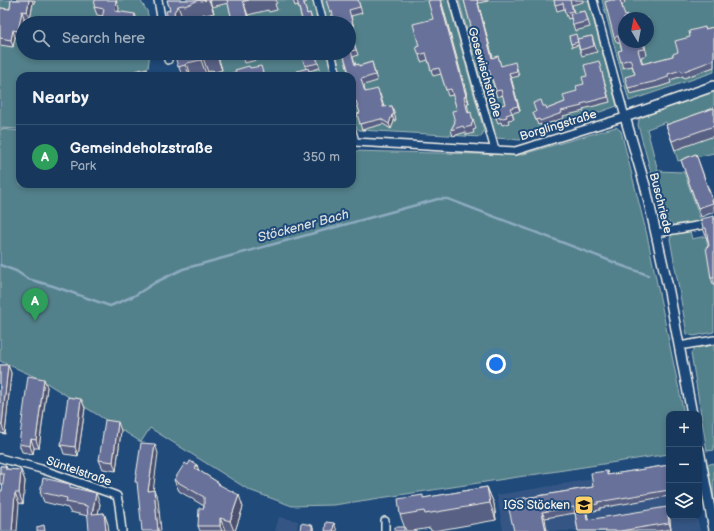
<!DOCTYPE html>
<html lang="en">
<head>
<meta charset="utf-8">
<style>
	:root { --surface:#17385c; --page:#244365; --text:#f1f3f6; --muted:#9eacbb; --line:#365272; --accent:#8abfa5 }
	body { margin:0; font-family:"Balsamiq Sans",sans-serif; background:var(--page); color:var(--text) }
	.controls { position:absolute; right:12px; bottom:12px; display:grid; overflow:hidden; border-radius:8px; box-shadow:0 2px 6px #0003 }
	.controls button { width:36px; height:36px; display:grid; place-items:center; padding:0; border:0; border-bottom:1px solid var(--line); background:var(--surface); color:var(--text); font:20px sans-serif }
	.compass { position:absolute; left:618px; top:12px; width:36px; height:36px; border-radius:50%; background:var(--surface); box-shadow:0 2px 6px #0003; rotate:350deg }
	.you { position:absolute; left:496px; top:364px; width:14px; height:14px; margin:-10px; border:3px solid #fff; border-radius:50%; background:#1a73e8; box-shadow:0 0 0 6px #1a73e833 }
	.badge { display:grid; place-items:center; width:26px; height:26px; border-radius:50%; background:var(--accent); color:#fff; font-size:13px; font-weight:700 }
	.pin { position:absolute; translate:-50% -33px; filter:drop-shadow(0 1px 2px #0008) }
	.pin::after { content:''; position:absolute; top:21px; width:14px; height:12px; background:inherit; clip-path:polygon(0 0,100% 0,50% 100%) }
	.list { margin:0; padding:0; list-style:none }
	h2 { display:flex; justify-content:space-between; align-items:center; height:52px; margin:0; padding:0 16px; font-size:17px }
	h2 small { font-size:13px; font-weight:400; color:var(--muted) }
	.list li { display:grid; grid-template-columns:26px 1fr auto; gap:12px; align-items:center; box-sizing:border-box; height:64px; padding:0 16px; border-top:1px solid var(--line) }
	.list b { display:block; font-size:15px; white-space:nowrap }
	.list p { margin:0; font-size:13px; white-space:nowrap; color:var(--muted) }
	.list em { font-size:13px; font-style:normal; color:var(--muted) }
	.icon { flex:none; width:22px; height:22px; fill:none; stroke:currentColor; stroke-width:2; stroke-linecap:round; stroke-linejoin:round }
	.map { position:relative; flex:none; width:714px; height:531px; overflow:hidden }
	.search { position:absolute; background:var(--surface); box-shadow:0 2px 6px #0003; left:16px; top:16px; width:340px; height:44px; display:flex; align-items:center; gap:10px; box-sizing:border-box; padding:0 14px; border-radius:22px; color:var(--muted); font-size:15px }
	.panel { position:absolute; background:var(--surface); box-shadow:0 2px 6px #0003; left:16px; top:72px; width:340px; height:116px; border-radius:12px }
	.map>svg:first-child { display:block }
	.built { fill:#355684 }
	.green { fill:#53818b; stroke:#a4b9ba; fill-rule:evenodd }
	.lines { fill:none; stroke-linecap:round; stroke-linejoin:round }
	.stream { stroke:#8dabc0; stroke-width:2.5 }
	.minor-casing { stroke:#f4f1e8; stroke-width:10 }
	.tertiary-casing { stroke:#f4f1e8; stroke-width:12 }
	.minor { stroke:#1f4a7a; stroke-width:7 }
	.tertiary { stroke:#1f4a7a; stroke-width:9 }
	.wall { fill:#596184; stroke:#f4f1e8 }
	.shaded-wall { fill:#494f6c; stroke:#f4f1e8 }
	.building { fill:#68719a; stroke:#f4f1e8 }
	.labels { text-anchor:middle; stroke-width:4; stroke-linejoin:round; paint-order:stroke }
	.street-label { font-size:12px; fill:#f4f1e8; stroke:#1f4a7a }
	.poi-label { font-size:12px; fill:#f4f1e8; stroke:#1f4a7a; text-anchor:end }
	.water-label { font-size:13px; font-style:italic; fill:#dadfde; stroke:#1f4a7a }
</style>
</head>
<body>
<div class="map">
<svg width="714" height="531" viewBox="0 0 714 531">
	<rect width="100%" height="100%" fill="#1f4a7a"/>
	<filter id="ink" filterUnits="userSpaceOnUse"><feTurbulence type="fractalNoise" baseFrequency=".025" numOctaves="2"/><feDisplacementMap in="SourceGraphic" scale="8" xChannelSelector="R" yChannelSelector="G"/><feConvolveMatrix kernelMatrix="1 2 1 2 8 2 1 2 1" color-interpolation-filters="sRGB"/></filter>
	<g filter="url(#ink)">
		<!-- built -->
		<path class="built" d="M669,466V516H697L700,531H503L497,495Z
			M279,517L298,521L297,531H275Z"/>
		<!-- green -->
		<path class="green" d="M0,0H140L147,11L150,23H23V53H150L148,68L118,76H20V129L0,128Z
			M202,0H313L319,23H174L170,8Z
			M321,0H448L484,131L481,137L359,130C348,122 352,89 352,76H342L335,53H349V23H327Z
			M459,0H588L617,106L520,140L496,138Z
			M602,0H714V72L629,101ZM624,18H648V42H624Z
			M178,53H327L333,76H183Z
			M714,91V153L678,161L666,122L647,129L658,171L684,172L701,221L673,225L664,220L638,125L639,119L644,116Z
			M616,127L621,131L647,235L684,414H669V454L334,505L292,506L249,490L150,428L141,442L40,379L0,361V129L20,131V184H352V151L520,155Z
			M690,231L692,239L706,236L714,279V332L694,336L687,334L670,239L672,234Z
			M714,345V450L707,451L691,353L695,348Z
			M714,463V531L702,466Z"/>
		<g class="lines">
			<!-- stream -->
			<path class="stream" d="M617,264L648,275
				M0,265L16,271L28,279L53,286L110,306L134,296L156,282L183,269L438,199H448L616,263"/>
			<defs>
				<path id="minor" d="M158,0L162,23
					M317,0L323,23
					M453,0L495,150
					M167,53L168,60
					M331,53L337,76
					M352,131L355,142L515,151L625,117L593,0
					M656,233L714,223
					M679,346L714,340
					M0,458L41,469L112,494L117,496L119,505L122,531
					M385,531V521"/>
				<path id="tertiary" d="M692,414L669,292L646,189L625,117L714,86
					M699,450L714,530"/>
			</defs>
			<!-- minor casing -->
			<use href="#minor" class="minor-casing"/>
			<!-- tertiary casing -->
			<use href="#tertiary" class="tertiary-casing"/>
			<!-- minor -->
			<use href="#minor" class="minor"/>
			<!-- tertiary -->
			<use href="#tertiary" class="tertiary"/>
		</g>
		<!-- wall -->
		<path class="wall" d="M11,0H35L34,3H33L30,19L24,18L21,38L15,37L13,47L0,45V8L10,9Z
			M167,0H276L277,3L275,4L277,10L269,12L268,10L248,15L250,23H233L228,3L212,7L214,13L206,15L204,14L190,20L188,18L183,20L181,23H169L170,10Z
			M293,0H306L307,2L304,3L307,14L310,13L313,23H303L298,5L295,6Z
			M358,0L362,13L351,16L355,31L349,32V23L334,17H332L330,12Z
			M441,0L469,103H467L469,113L473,118L476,129L473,130L474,133L466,135V132L453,136L451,130L455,122L457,110L453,95L448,96L441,74L433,76L428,60L421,62L419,55V46L433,19Z
			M464,0H488V1L478,3L493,58L498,56L501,66L517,68L519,76L511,78L520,111L512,113L514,119L508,120L509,123L502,125L501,122L498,123L496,118L505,104L503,95L497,97L491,76L485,77Z
			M554,0H583V2L572,5L574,13L585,11L590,27L575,31L571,18L568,19L564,9L557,11Z
			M611,0H624L625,3L622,4L624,42H644L647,55L641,57L643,64L673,56L678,52L690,37L705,29L714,27V67L684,78L683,76L670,80L671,83L659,87L630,94L628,88L635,74L632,66L623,68L621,62L622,50L620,43H617L614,37Z
			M94,7L119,8L118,11L138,22V23H101L102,16L97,15Z
			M569,36L577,39L592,36L597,52L582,56L578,45L572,47Z
			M353,40L358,55L353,57L356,65L359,66L372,62L377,81L364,85L365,92L380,94L384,107L392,106L396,120L394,121L391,129L383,124L362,130L360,124V113L358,106L356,107L355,106L352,97L353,90L343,53Z
			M174,53H217L222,70L215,72L213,70L208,72L206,74L194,76H182Z
			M242,53H258L260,59L245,63Z
			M301,53H315L320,68L309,71L306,69Z
			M600,66L610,102L583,109L584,111L563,116L564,118L541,126V124L538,125L533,113L536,112L543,106L547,109L565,102L577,91L584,84L587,76Z
			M714,108V136L675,150L666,125Z
			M696,154L714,204V212L701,217L681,160Z
			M714,216V286L711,278L709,245L703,228Z
			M0,365H8L11,373L5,434L0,433Z
			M47,387L39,448H34L33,454L22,452L19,444Z
			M81,399L85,408L78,456L64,454L61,445Z
			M121,431L116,471L103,469L99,460Z
			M188,465H197L198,470L219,483L220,485L243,507L235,531H229L225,530L224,531H200L198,526L204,508V506L179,491L174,480Z
			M669,465V496L600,508V510L587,512L588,520L669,513L671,529L658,531H578L575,513L545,518L507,501L593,487L607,471L608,475Z
			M0,466H6L7,469L21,470L25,481L23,504L19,503L2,491L3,484H0Z
			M487,487L494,504L496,520L434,531H431L430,528L412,531H406L400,515L424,498Z
			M72,488L100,504L98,514L104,513L108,524L88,516L70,512L68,508L44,502L40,492Z"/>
		<!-- shaded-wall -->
		<path class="shaded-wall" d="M29,0H32L33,3L30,19L27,12Z
			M116,0L119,8L118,19L115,11Z
			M209,0H210L212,7L214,13Z
			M440,0H441L469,103L466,96Z
			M477,0L478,3L494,63L492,58Z
			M244,4L249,18L250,23H249Z
			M178,6L183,20L181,23H177L174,12Z
			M22,11L24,18L21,38L18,31Z
			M135,14L138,22V23H134Z
			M13,30L15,37L13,47L11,40Z
			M216,53H217L222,70L217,56Z
			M203,58L208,72L206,74L201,60Z
			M187,63L191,76H190L185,65Z
			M509,73L511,78L520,111L518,106Z
			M392,115L394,121L391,129L389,124Z
			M8,365L11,373L5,434L2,425Z
			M44,379L47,387L39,448L36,440Z
			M81,399L85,408L78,456L75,447Z
			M118,422L121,431L116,471L113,462Z
			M31,439L34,448L33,454L30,446Z
			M155,444L158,453L152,500L148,491Z
			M197,465L201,477L195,468Z
			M21,470L25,481L23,504L19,493Z
			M487,487L494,504L496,520L490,503Z
			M154,490L158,499L161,531H158Z
			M15,493L19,503L17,531H12Z
			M96,493L100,504L96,525L92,514Z
			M239,495L243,507L235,531H234L230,521Z
			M585,506L587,512L589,526L587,520Z
			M667,507L669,513L671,529L669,523Z
			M542,512L545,518L547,531H546Z
			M104,513L108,524L109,531H106Z
			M220,518L225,530L224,531H222L220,526Z
			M334,523L337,531H333Z
			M312,525L315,531H312Z"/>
		<!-- building -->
		<path class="building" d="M11,0H29L27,12L22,11L18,31L13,30L11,40L0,38V8L10,9Z
			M95,0H116L115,11L135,14L134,23H101L104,9L94,7Z
			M167,0H206L201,1L199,0L185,6L183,5L178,6L174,12L177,23H169L166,11L170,10Z
			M227,0H249L242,2L244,4L249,23H233Z
			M297,0H303L307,14L310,13L312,21L306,22V23H303Z
			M326,0H358L360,7L349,10L353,25L349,26V23H335L332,11L330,12Z
			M431,0H440L466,96L464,97L468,113L471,112L473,123L471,124L472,126L464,128L463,126L451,130L455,122L452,111L457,110L451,89L446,90L439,68L431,70L426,53L419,55L416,47L419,46L413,24L433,19L428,1Z
			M464,0H477L492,58L498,56L501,66L515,62L517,71L509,73L518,106L510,108L512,113L506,115L507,117L500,119L499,117L496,118L493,107L505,104L501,90L496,91L489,70L483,72Z
			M554,0H570L573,11L565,13L563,3L555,5Z
			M611,0H620L625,16L628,15L629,18H624V42H643L645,49L638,50L642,64L673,56V54L678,52L675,41L690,37L689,31L705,27V29L714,27V60L682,72L681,70L668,74V77L657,81L628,88L625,77L635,74L630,59L621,62L618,51L622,50L618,36L614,37L605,2Z
			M585,11L588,21L573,25L570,14Z
			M576,34L578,42L571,44L569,36Z
			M592,36L594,46L580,50L577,39Z
			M353,40L356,50L351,51L355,65L359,64V66L372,62L375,75L361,79L365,92L378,89L383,107L392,106L394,114L392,115L389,124L381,119L360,124L357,114L360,113L356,101H354L353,100L352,97V90H353L352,85V76H350L343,53H349V41Z
			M174,53H216L217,56L210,58L208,57L203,58L201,60L187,63L185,65L178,67Z
			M301,53H315L318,63L305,66Z
			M599,61L608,97L581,104L582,106L561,111L562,113L540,121L539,119L536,120L533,113L536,112L533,103L541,100L543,106H546L547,109L565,102L563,95L577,91L576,86L584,84L582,77L587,76L584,65Z
			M249,66L250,68L261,66L264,76H222L236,72L235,70Z
			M147,68L148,75L119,76V75Z
			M308,68L311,76H298L297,71Z
			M714,108V126L672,141L666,125Z
			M696,154L713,203L698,208L681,160Z
			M714,216V278H711L706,247L709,246L706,228H703L701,219Z
			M0,365H8L2,425H0Z
			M28,376L44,379L36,440L31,439L30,446L19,444Z
			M68,397L81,399L75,447L61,445Z
			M105,420L118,422L113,462L99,460Z
			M141,443L155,444L148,491L154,490L158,531H142L137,482H135Z
			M190,461L197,465L195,468L219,483L218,484L239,495L230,521L220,518V526H198L199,508H204V497L174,480L185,463L188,465Z
			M669,465V490L598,502V504L585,506L587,520L667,507L669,523L620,531H578L574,507L542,512L546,531H514L507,501L593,487L591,473L607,471V475Z
			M0,466H6L5,469L21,470L19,493H15L12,531H0V491H2L4,474H0Z
			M43,478L70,484V487L96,493L92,514L104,513L106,531H89L87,506L66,502L67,498L40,492Z
			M487,487L490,503L425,514L424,511L400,515L398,499L423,495V498Z
			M326,522L334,523L333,531H325Z
			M301,523L312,525V531H315H300Z
			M44,525L45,531H37V527Z
			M395,527H404V531H395Z"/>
	</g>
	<!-- icons -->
	<defs>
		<symbol id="school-square" viewBox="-11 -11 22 22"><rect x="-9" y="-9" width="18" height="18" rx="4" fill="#ffd166" stroke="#1f4a7a"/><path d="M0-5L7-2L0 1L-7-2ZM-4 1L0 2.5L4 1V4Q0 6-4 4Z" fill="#111"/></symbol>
	</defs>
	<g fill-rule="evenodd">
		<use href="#school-square" x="573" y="494" width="22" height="22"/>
	</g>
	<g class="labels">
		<!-- street labels -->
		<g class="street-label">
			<text transform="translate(485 72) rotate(74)" y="4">Gosewischstraße</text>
			<text transform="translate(558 125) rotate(-17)" y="4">Borglingstraße</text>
			<text transform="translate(661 203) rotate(76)" y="4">Buschriede</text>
			<text transform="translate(79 471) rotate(19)" y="4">Süntelstraße</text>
		</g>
		<!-- poi labels -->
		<g class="poi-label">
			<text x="570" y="509">IGS Stöcken</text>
		</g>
		<!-- water labels -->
		<g class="water-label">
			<text transform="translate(303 225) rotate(-15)" y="5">Stöckener Bach</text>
		</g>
	</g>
</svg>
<div class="controls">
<button>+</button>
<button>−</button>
<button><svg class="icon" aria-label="layers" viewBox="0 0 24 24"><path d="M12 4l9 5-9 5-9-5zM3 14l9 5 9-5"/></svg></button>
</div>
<svg class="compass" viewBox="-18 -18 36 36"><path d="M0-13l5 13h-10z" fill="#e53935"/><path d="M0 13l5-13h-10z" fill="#9eacbb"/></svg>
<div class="you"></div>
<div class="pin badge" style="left:35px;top:321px;background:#2e9e5b">A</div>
<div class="search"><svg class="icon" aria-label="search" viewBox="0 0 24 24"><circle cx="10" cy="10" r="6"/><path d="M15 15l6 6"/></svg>Search here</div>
<section class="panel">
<h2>Nearby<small></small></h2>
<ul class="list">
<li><span class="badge" style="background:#2e9e5b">A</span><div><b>Gemeindeholzstraße</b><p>Park</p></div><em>350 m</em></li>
</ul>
</section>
</div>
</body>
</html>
